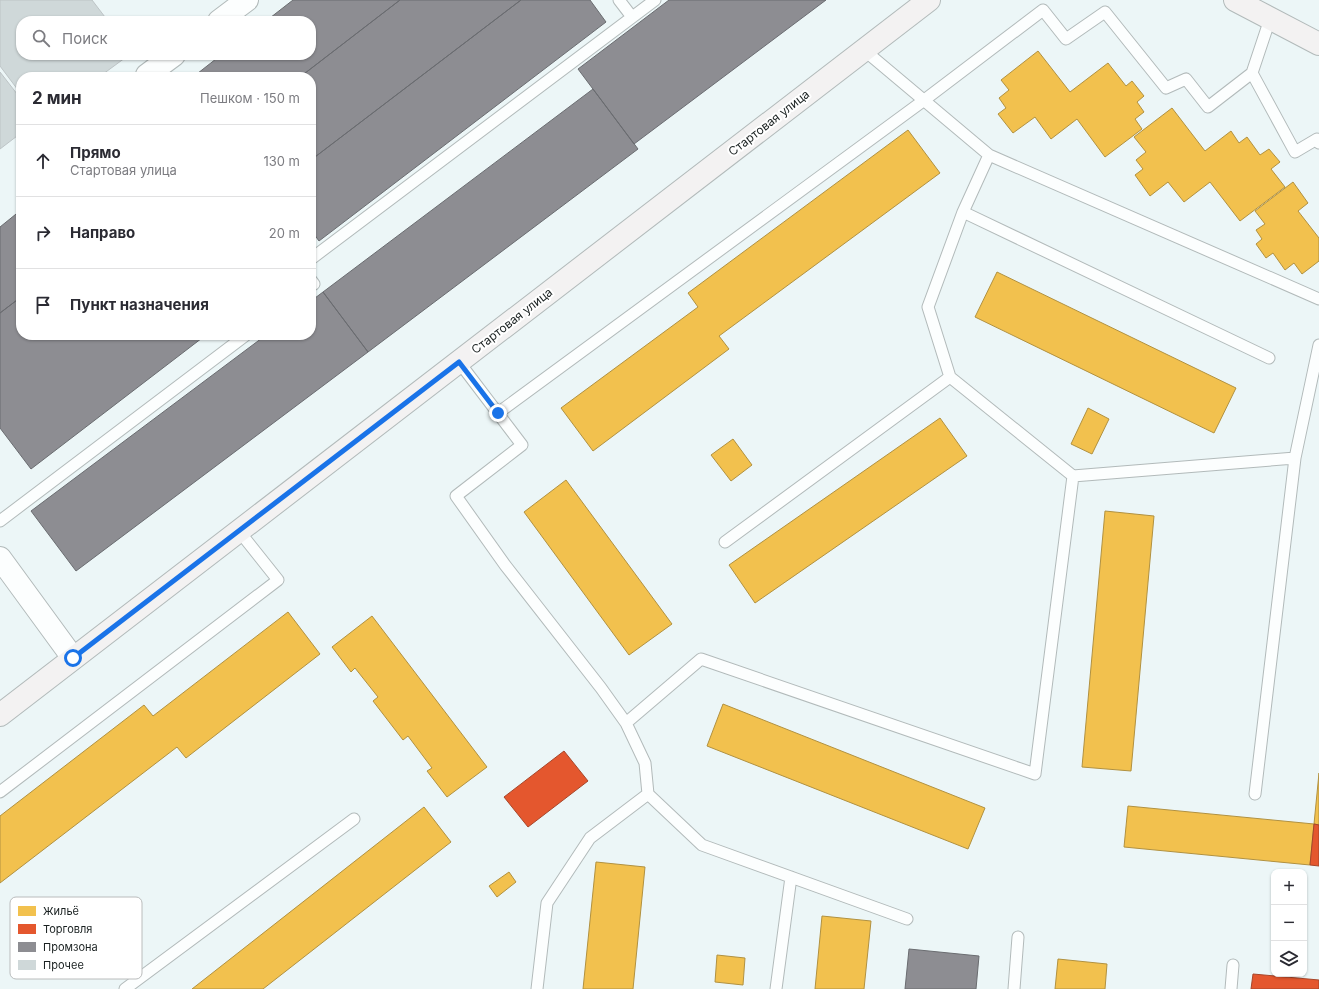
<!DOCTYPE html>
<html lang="ru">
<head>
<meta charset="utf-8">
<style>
	:root { --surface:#fff; --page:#f2f2f3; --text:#2b2b33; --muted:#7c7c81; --line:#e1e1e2 }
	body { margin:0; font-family:Inter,sans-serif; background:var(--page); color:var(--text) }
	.controls { position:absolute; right:12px; bottom:12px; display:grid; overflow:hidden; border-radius:8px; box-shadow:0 1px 3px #0004 }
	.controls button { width:36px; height:36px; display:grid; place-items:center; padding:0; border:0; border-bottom:1px solid var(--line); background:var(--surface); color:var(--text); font:20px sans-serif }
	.stop { position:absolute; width:12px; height:12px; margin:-9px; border:3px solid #1a73e8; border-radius:50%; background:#fff }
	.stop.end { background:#1a73e8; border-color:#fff; box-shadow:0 1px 4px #0008 }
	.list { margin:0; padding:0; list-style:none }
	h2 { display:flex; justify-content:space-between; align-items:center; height:52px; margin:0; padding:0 16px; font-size:17px }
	h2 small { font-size:13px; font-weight:400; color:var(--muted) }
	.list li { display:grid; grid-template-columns:26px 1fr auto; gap:12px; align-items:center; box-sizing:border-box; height:72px; padding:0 16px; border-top:1px solid var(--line) }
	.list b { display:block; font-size:15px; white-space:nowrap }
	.list p { margin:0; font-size:13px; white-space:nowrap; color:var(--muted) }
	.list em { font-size:13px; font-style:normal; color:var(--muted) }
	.icon { flex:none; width:22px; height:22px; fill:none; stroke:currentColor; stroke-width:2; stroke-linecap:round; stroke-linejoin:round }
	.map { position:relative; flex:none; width:1319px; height:989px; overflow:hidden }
	.search { position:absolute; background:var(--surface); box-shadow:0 1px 3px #0004; left:16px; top:16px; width:300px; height:44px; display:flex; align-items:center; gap:10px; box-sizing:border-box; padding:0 14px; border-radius:16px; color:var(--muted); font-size:15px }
	.panel { position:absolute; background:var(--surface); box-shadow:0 1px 3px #0004; left:16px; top:72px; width:300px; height:268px; border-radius:16px }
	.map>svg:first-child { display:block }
	.homes { fill:#f2c14e; stroke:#b19140 }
	.shops { fill:#e4572e; stroke:#a7462a }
	.industry { fill:#8d8d92; stroke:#6a6c70 }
	.building { fill:#cfd8d9; stroke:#bdc4c6 }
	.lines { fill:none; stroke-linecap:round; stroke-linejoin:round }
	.lane-casing { stroke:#b2baba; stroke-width:13 }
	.street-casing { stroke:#b2baba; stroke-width:24 }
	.secondary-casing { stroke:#b2baba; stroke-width:24 }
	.lane { stroke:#fcfefe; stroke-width:11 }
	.street { stroke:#fcfefe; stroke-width:22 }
	.secondary { stroke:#f3f2f2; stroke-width:22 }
	.route { stroke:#1a73e8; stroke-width:5 }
	.labels { text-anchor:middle; stroke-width:4; stroke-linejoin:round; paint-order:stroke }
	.street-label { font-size:12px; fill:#192020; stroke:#fff }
	.key { fill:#fff; stroke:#babcbc; stroke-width:1 }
	.key-label { font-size:11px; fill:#192020 }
</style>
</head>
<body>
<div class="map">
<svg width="1319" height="989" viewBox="0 0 1319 989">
	<rect width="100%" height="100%" fill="#ecf6f7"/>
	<!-- homes -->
	<path class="homes" d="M1038,51L1070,92L1108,63L1126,86L1132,81L1144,96L1137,102L1144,112L1135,119L1142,129L1105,157L1077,119L1051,139L1035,117L1013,133L998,114L1006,108L999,98L1009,90L1001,80Z
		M1172,108L1205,151L1231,131L1239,143L1247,137L1260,155L1269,149L1280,162L1271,169L1285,187L1240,221L1210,182L1184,202L1168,182L1150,196L1135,175L1143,169L1136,160L1146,152L1134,137Z
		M908,130L940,173L719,336L729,349L593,451L561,408L698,307L688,293Z
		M1293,182L1308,203L1298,211L1319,238V261L1302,274L1294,263L1285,270L1273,253L1266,258L1256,244L1262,239L1256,230L1265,224L1255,211Z
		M997,272L1236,388L1214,433L975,317Z
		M1088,408L1109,419L1092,454L1071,444Z
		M940,418L967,456L755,603L729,565Z
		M733,439L752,465L731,481L711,455Z
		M566,480L672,624L629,655L524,512Z
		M1105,511L1154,516L1131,771L1082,767Z
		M288,612L320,654L186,758L177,747L0,883V816L144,705L153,716Z
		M372,616L487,767L447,797L427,771L432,768L408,736L403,740L373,701L378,697L355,668L351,672L332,647Z
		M723,704L985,808L968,849L707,746Z
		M1319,773V825L1314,824Z
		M1128,806L1314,824L1310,865L1124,847Z
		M424,807L451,842L263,989H192Z
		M596,862L645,867L633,989H583Z
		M509,872L516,882L497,897L489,886Z
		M822,916L871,921L864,989H815Z
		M717,955L745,958L743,985L715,982Z
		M1058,959L1107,964L1105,989H1055Z"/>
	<!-- shops -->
	<path class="shops" d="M564,751L588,781L528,827L504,797Z
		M1314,824L1319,825V866L1310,865Z
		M1253,974L1319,980V989H1251Z"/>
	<!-- industry -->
	<path class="industry" d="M293,0H400L300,77H193L221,55H311V21H266Z
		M400,0H521L311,160V77H300Z
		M521,0H590L606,22L319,241L311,230V160Z
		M669,0H826L634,144L578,69Z
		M593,89L638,149L368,352L323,292Z
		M21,210V297L0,313V227Z
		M323,292L368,352L76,571L31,511L266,335H311V301Z
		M21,297V335H206L31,469L0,428V313Z
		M909,949L979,956L976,989H905Z"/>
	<!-- building -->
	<path class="building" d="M0,0H92L108,21H21V55H129L99,77H21V94L0,66Z
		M0,72L21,99V133L0,149Z"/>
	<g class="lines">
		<defs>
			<path id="lane" d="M619,0L632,17
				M864,50L989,155L1319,299
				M1252,73L1295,152L1317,139L1319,143
				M963,212L1269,358
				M311,259L655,0
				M311,280L314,284L311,286
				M459,362L522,445L456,496L505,565L601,688L626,723L645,763L648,794L590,838L547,903L537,989
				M950,377L1073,476L1295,458
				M498,413L923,101L1043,10L1066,39L1105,12L1166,88L1186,79L1208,107L1252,73L1270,19
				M0,521L246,335
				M725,542L950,377L928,307L963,212L989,155
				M626,723L701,659L1035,774L1073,476
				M0,792L278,580L239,531
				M648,794L702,845L907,919
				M1255,794L1295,458L1319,345
				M125,989L354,819
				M776,989L791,877
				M1014,989L1018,937
				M1231,989L1233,965"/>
			<path id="street" d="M219,21L247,0
				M147,75L174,55
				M0,558L73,658"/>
			<path id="secondary" d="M1235,0L1319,44
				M0,715L929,0"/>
		</defs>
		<!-- lane casing -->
		<use href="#lane" class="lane-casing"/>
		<!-- street casing -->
		<use href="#street" class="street-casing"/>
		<!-- secondary casing -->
		<use href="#secondary" class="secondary-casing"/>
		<!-- lane -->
		<use href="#lane" class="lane"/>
		<!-- street -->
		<use href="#street" class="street"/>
		<!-- secondary -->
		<use href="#secondary" class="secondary"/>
	</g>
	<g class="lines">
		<!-- route -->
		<path class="route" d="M73,658L459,362L498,413"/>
	</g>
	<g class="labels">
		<!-- street labels -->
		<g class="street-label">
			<text transform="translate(769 123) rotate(-38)" y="4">Стартовая улица</text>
			<text transform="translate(512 321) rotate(-38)" y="4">Стартовая улица</text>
		</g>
	</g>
	<!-- legend -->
	<rect x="10" y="897" width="132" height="82" rx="6" class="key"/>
	<rect x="18" y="906" width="18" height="10" fill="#f2c14e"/>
	<rect x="18" y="924" width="18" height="10" fill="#e4572e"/>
	<rect x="18" y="942" width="18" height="10" fill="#8d8d92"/>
	<rect x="18" y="960" width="18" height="10" fill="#cfd8d9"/>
	<g class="key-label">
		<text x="43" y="915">Жильё</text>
		<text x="43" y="933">Торговля</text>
		<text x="43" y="951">Промзона</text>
		<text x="43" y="969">Прочее</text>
	</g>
</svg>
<div class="controls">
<button>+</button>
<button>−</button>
<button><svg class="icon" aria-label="layers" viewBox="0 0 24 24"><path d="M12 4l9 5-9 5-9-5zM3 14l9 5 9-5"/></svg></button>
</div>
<div class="stop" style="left:73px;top:658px"></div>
<div class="stop end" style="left:498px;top:413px"></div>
<div class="search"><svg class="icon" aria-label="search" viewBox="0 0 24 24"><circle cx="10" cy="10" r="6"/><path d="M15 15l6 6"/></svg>Поиск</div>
<section class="panel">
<h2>2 мин<small>Пешком · 150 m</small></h2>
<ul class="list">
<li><svg class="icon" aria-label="ahead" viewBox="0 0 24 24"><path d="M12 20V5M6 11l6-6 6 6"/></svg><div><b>Прямо</b><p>Стартовая улица</p></div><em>130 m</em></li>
<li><svg class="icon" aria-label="right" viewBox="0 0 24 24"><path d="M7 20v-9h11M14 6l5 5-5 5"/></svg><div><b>Направо</b></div><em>20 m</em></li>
<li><svg class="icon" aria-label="arrive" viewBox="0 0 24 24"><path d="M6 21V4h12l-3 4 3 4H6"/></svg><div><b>Пункт назначения</b></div></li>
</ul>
</section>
</div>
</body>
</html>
